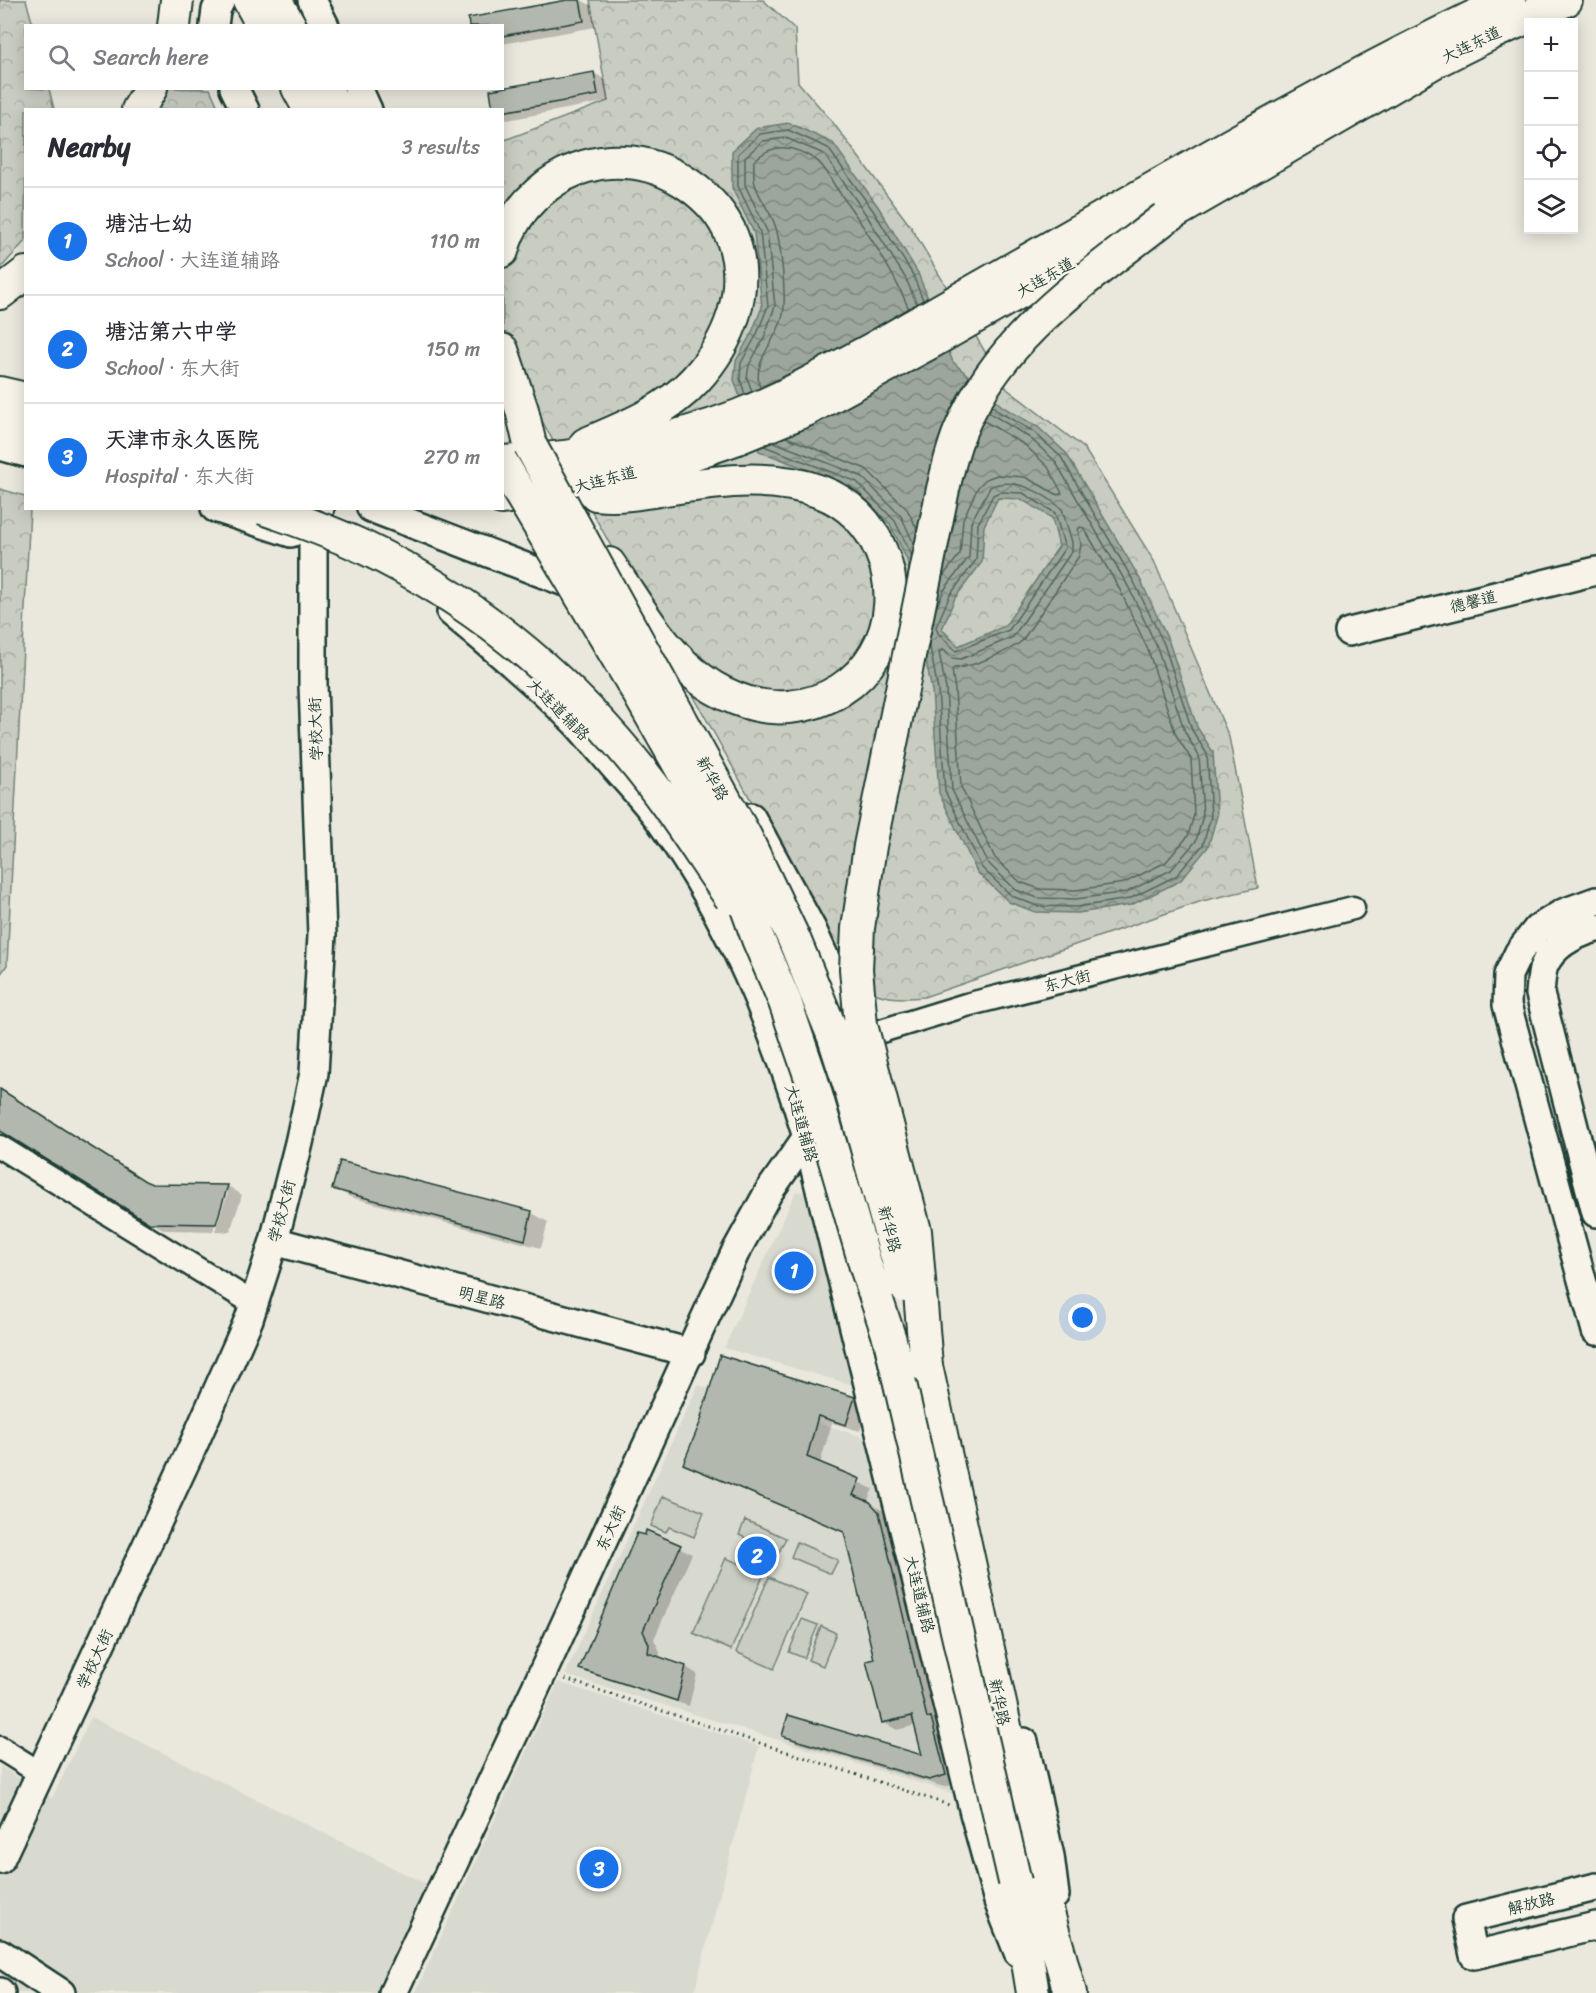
<!DOCTYPE html>
<html lang="en">
<head>
<meta charset="utf-8">
<style>
	:root { --surface:#fff; --page:#f7f7f7; --text:#2b2b33; --muted:#7c7c81; --line:#e1e1e2; --accent:#1a73e8 }
	body { margin:0; font-family:Sriracha,"LXGW WenKai TC",sans-serif; background:var(--page); color:var(--text) }
	.controls { position:absolute; right:18px; top:18px; display:grid; overflow:hidden; border-radius:0px; box-shadow:0 3px 15px #0003 }
	.controls button { width:54px; height:54px; display:grid; place-items:center; padding:0; border:0; border-bottom:2px solid var(--line); background:var(--surface); color:var(--text); font:30px sans-serif }
	.you { position:absolute; left:1083px; top:1318px; width:21px; height:21px; margin:-15px; border:4px solid #fff; border-radius:50%; background:#1a73e8; box-shadow:0 0 0 9px #1a73e833 }
	.badge { display:grid; place-items:center; width:39px; height:39px; border-radius:50%; background:var(--accent); color:#fff; font-size:20px; font-weight:700 }
	.pin { position:absolute; translate:-50% -50%; border:3px solid #fff; box-shadow:0 2px 6px #0006 }
	.list { margin:0; padding:0; list-style:none }
	h2 { display:flex; justify-content:space-between; align-items:center; height:78px; margin:0; padding:0 24px; font-size:26px }
	h2 small { font-size:20px; font-weight:400; color:var(--muted) }
	.list li { display:grid; grid-template-columns:39px 1fr auto; gap:18px; align-items:center; box-sizing:border-box; height:108px; padding:0 24px; border-top:2px solid var(--line) }
	.list b { display:block; font-size:22px; white-space:nowrap }
	.list p { margin:0; font-size:20px; white-space:nowrap; color:var(--muted) }
	.list em { font-size:20px; font-style:normal; color:var(--muted) }
	.icon { flex:none; width:33px; height:33px; fill:none; stroke:currentColor; stroke-width:2; stroke-linecap:round; stroke-linejoin:round }
	.map { position:relative; flex:none; width:1596px; height:1993px; overflow:hidden }
	.search { position:absolute; background:var(--surface); box-shadow:0 3px 15px #0003; left:24px; top:24px; width:480px; height:66px; display:flex; align-items:center; gap:15px; box-sizing:border-box; padding:0 21px; border-radius:0px; color:var(--muted); font-size:22px }
	.panel { position:absolute; background:var(--surface); box-shadow:0 3px 15px #0003; left:24px; top:108px; width:480px; height:402px; border-radius:0px }
	.map>svg:first-child { display:block }
	.built { fill:#d9dacf }
	.forest { fill:url(#forest-crowns); stroke:#74847a; stroke-width:1.5 }
	.garden { fill:#c8ccc1; stroke:#74847a; stroke-width:1.5 }
	.water { fill:url(#water-waves); stroke:#6a7c72; stroke-width:1.5; fill-rule:evenodd }
	.shadow { fill:#0003 }
	.lines { fill:none; stroke-linecap:round; stroke-linejoin:round }
	.shore { stroke:#51675e; stroke-width:1.5 }
	.building { fill:#b2b8ae; stroke:#1f3d34; stroke-width:1.5 }
	.minor-casing { stroke:#1f3d34; stroke-width:27 }
	.tertiary-casing { stroke:#1f3d34; stroke-width:32 }
	.secondary-casing { stroke:#1f3d34; stroke-width:36 }
	.path { stroke:#1f3d34; stroke-width:3; stroke-dasharray:1.5 4.5; stroke-linecap:butt }
	.minor { stroke:#f7f3e8; stroke-width:22 }
	.tertiary { stroke:#f7f3e8; stroke-width:27 }
	.secondary { stroke:#f7f3e8; stroke-width:32 }
	.secondary-bridge-casing { stroke:#1f3d34; stroke-width:36; stroke-linecap:butt }
	.secondary-bridge { stroke:#f7f3e8; stroke-width:32 }
	.labels { text-anchor:middle; stroke-width:5; stroke-linejoin:round; paint-order:stroke }
	.street-label { font-size:16px; fill:#1f3d34; stroke:#f7f3e8 }
</style>
</head>
<body>
<div class="map">
<svg width="1596" height="1993" viewBox="0 0 1596 1993">
	<defs>
		<pattern id="forest-crowns" width="20" height="18" patternUnits="userSpaceOnUse" patternTransform="scale(1.5)"><rect width="20" height="18" fill="#c8ccc1"/><path d="M2 6a3 3 0 1 1 6 0M12 15a3 3 0 1 1 6 0" fill="none" stroke="#abb0a6"/></pattern>
		<pattern id="water-waves" width="16" height="10" patternUnits="userSpaceOnUse" patternTransform="scale(1.5)"><rect width="16" height="10" fill="#9ca69c"/><path d="M0 5q4-4 8 0t8 0" fill="none" stroke="#7f8880"/></pattern>
	</defs>
	<rect width="100%" height="100%" fill="#eae8dd"/>
	<filter id="ink" filterUnits="userSpaceOnUse"><feTurbulence type="fractalNoise" baseFrequency=".0167" numOctaves="2"/><feDisplacementMap in="SourceGraphic" scale="12" xChannelSelector="R" yChannelSelector="G"/><feConvolveMatrix kernelMatrix="1 2 1 2 8 2 1 2 1" color-interpolation-filters="sRGB"/></filter>
	<g filter="url(#ink)">
		<!-- built -->
		<path class="built" d="M796,1191L813,1194L853,1385L724,1348Z
			M698,1385L866,1438L952,1793L565,1675Z
			M558,1682L759,1746L694,1993H415Z
			M91,1717L450,1896L407,1993H0V1766L52,1798Z"/>
		<!-- forest -->
		<path class="forest" d="M0,0H26L33,25L26,26V88L49,89L54,109L26,110L25,241L0,269Z
			M590,0H763L795,29L798,82L834,124L911,227L1007,389L1084,448L1154,561L1229,737L1258,888L1202,901L924,997C868,1002 858,988 829,942L503,350L502,141L608,101Z
			M166,88L210,89L219,109L153,110Z
			M0,489L25,496L26,508L30,509L7,965L0,975Z"/>
		<!-- garden -->
		<path class="garden" d="M663,1496L704,1512L694,1537L669,1527L666,1532L651,1526Z
			M745,1520L786,1538L779,1552L739,1535Z
			M797,1542L838,1560L831,1574L791,1557Z
			M726,1558L764,1574L731,1650L693,1633Z
			M769,1577L807,1594L774,1669L736,1652Z
			M802,1619L818,1625L804,1658L789,1652Z
			M821,1626L836,1633L823,1666L808,1660Z"/>
		<!-- water -->
		<path class="water" d="M789,123L833,143L879,208L918,273L953,362L1003,407L1038,427L1066,453L1140,579L1169,642L1197,727L1213,752L1217,816L1208,847L1180,881L1131,905L1078,913L1035,912L1009,902L977,872L939,793L932,691L907,560L890,524L853,487L759,451L734,380L736,361L752,332L762,307L754,233L732,188V151L757,128ZM998,498L1021,499L1052,518L1059,546L1005,626L958,646L942,629L955,598L982,562L984,526Z"/>
		<!-- shadow -->
		<path class="shadow" d="M575,0H581L592,6L595,27L502,44V26Z
			M594,73L606,80L609,101L507,120L502,117V110Z
			M0,1093L147,1183L152,1185L228,1186L242,1195L230,1232L215,1231L228,1192H225L213,1231L165,1230L150,1222L0,1129Z
			M341,1162L532,1213L548,1222L541,1248L350,1197L334,1188Z
			M854,1398L868,1406L860,1431L832,1423L820,1464L873,1489L867,1502L884,1511L892,1521L959,1783L944,1787L797,1743L784,1735L924,1757L916,1725L897,1730L883,1722L876,1660L846,1534L698,1471L685,1463Z
			M647,1532L692,1554L654,1639L660,1652V1659L686,1667L697,1674L689,1706L593,1675L581,1669Z"/>
		<g class="lines">
			<!-- shore -->
			<path class="shore" d="M760,388C750,359 783,336 784,307C785,289 781,242 775,225C770,211 759,198 755,184C753,177 754,168 754,161C774,141 794,146 816,160C824,165 830,178 835,186C863,225 890,265 909,309
				M752,391L747,378L749,365L764,338L775,306L767,231L745,185V157L763,141L786,138L824,154L867,216L906,279L917,304
				M745,394L740,379L741,363L757,334L768,306L760,232L738,186V154L760,134L788,130L828,148L874,212L913,275L923,300
				M786,437L866,469L907,509L917,529
				M774,442L861,476L901,516L914,544
				M764,446L857,482L895,521L912,556
				M1000,492L1023,493L1055,513L1065,548L1009,630L956,651L938,633L936,627L950,595L976,560L978,524L993,495Z
				M1080,527L1084,528L1120,590L1148,650L1176,735L1191,759L1194,815L1188,836L1166,862L1124,883L1076,890L1040,889L1020,882L995,858L961,787L955,690L952,670L954,668C970,668 1010,651 1022,641L1079,556L1081,544L1078,530Z
				M943,576L960,554L963,519L978,487L986,479L997,475L1025,477L1058,495L1062,493L1048,467L1025,445L984,421
				M937,606L944,590L969,557L971,522L990,487C1013,475 1045,494 1062,509L1072,542V551L1013,637L961,659L952,658L943,650L939,652L946,689L952,790L988,863L1016,890L1038,898L1076,899L1127,892L1171,870L1196,841L1203,815L1199,756L1185,732L1157,647L1128,586L1055,461L1030,438L988,412
				M929,642L938,690L945,791L982,868L1012,896L1037,906L1077,907L1129,899L1176,876L1203,845L1211,816L1207,754L1192,730L1164,644L1134,582L1061,457L1034,432L999,412L992,405"/>
		</g>
		<!-- building -->
		<path class="building" d="M567,0H580L584,21L502,36V26H469L468,18Z
			M594,72L598,95L502,112V110H493L490,90Z
			M0,1089L145,1181L152,1184L228,1185L216,1224L149,1223L7,1135L0,1131Z
			M340,1161L532,1211L525,1240L332,1189Z
			M720,1355L855,1397L846,1425L818,1416L807,1457L860,1479L853,1495L870,1502L879,1512L927,1718L931,1717L946,1775L929,1780L782,1736L788,1715L922,1755L912,1716L882,1723L866,1661L874,1659L844,1532L683,1464L702,1418L701,1417Z
			M646,1530L681,1545L643,1631L649,1644L648,1653L686,1666L677,1701L579,1669L637,1533L645,1535Z"/>
		<g class="lines">
			<defs>
				<path id="minor" d="M792,1067L855,1039L966,1005L1353,908
					M0,1147L243,1297H256
					M0,1748L40,1773"/>
				<path id="tertiary" d="M312,0L325,26
					M214,26L216,10L221,0
					M234,88L245,110
					M358,88L368,110
					M0,446L26,453
					M215,508L291,533
					M371,508L583,589
					M451,612C494,648 537,684 577,724C590,738 603,754 616,769C632,787 649,805 663,825C731,921 773,1025 807,1137L974,1813L998,1901L1018,1952
					M1349,632L1596,571
					M751,817L812,929L837,985L855,1040
					M1596,901L1563,913L1537,929L1519,952L1508,975L1507,1005L1596,1331
					M1596,928C1575,934 1553,944 1544,966C1541,974 1541,985 1540,994L1596,1213
					M274,1241L691,1353
					M1024,1742L1050,1856L1055,1895
					M0,1860L192,1448L249,1319L274,1241L299,1143L314,1073L322,935L313,685V540L320,508
					M1596,1887L1466,1919L1474,1955L1596,1926
					M0,1953L61,1993
					M0,1992L1,1993
					M393,1993L543,1672L735,1253L768,1193L807,1137L869,1095"/>
				<path id="secondary" d="M249,0L263,26
					M275,0L290,26
					M174,26L177,0
					M298,88L310,110
					M325,88L337,110
					M138,110L151,88
					M502,251C509,224 525,202 548,185C569,169 598,160 625,162C669,164 716,196 732,237C751,288 731,341 695,380C667,411 624,428 586,444
					M0,293L26,273
					M502,350L522,410L530,445
					M0,393L26,399
					M0,419L26,427
					M502,462C583,458 663,445 738,416C786,397 830,372 874,348C936,313 998,278 1060,242C1207,158 1355,72 1509,0
					M596,494C622,497 647,492 672,488C722,481 772,474 821,492C848,502 870,524 881,551C911,622 867,701 788,707C754,710 717,694 692,672C657,643 635,601 609,564
					M502,498L565,490L660,465L735,439L806,410L933,341L1107,242L1165,218L1434,62L1490,34L1566,0
					M926,1366L1038,1877L1070,1993
					M1015,1882L1033,1993"/>
			</defs>
			<!-- minor casing -->
			<use href="#minor" class="minor-casing"/>
			<!-- tertiary casing -->
			<use href="#tertiary" class="tertiary-casing"/>
			<!-- secondary casing -->
			<use href="#secondary" class="secondary-casing"/>
			<!-- path -->
			<path class="path" d="M565,1679L949,1805"/>
			<!-- minor -->
			<use href="#minor" class="minor"/>
			<!-- tertiary -->
			<use href="#tertiary" class="tertiary"/>
			<!-- secondary -->
			<use href="#secondary" class="secondary"/>
			<defs>
				<path id="secondary-bridge" d="M530,445L746,838L794,939L834,1037L850,1087L905,1286
					M502,463L638,692L714,826L731,863L758,939L785,1002L812,1081L866,1267L890,1340L1015,1882
					M263,508C298,520 332,532 365,548C466,596 559,671 631,758C668,802 698,851 731,898
					M926,1366L915,1231L861,1025L856,969L858,928L870,846L943,489C948,469 952,450 960,431C999,336 1087,279 1165,218"/>
			</defs>
			<!-- secondary-bridge casing -->
			<use href="#secondary-bridge" class="secondary-bridge-casing"/>
			<!-- secondary-bridge -->
			<use href="#secondary-bridge" class="secondary-bridge"/>
		</g>
	</g>
	<g class="labels">
		<!-- street labels -->
		<g class="street-label">
			<text transform="translate(1471 44) rotate(-26)" y="6">大连东道</text>
			<text transform="translate(1045 277) rotate(-30)" y="6">大连东道</text>
			<text transform="translate(605 479) rotate(-15)" y="6">大连东道</text>
			<text transform="translate(1473 601) rotate(-14)" y="6">德馨道</text>
			<text transform="translate(559 709) rotate(45)" y="6">大连道辅路</text>
			<text transform="translate(315 729) rotate(-92)" y="6">学校大街</text>
			<text transform="translate(713 778) rotate(61)" y="6">新华路</text>
			<text transform="translate(1067 980) rotate(-14)" y="6">东大街</text>
			<text transform="translate(802 1123) rotate(74)" y="6">大连道辅路</text>
			<text transform="translate(281 1211) rotate(-75)" y="6">学校大街</text>
			<text transform="translate(890 1229) rotate(75)" y="6">新华路</text>
			<text transform="translate(482 1297) rotate(15)" y="6">明星路</text>
			<text transform="translate(610 1528) rotate(-65)" y="6">东大街</text>
			<text transform="translate(920 1594) rotate(76)" y="6">大连道辅路</text>
			<text transform="translate(94 1659) rotate(-65)" y="6">学校大街</text>
			<text transform="translate(1000 1702) rotate(78)" y="6">新华路</text>
			<text transform="translate(1531 1903) rotate(-14)" y="6">解放路</text>
		</g>
	</g>
</svg>
<div class="controls">
<button>+</button>
<button>−</button>
<button><svg class="icon" aria-label="locate" viewBox="0 0 24 24"><circle cx="12" cy="12" r="6"/><path d="M12 2v4M12 18v4M2 12h4M18 12h4"/></svg></button>
<button><svg class="icon" aria-label="layers" viewBox="0 0 24 24"><path d="M12 4l9 5-9 5-9-5zM3 14l9 5 9-5"/></svg></button>
</div>
<div class="you"></div>
<div class="pin badge" style="left:794px;top:1271px">1</div>
<div class="pin badge" style="left:757px;top:1556px">2</div>
<div class="pin badge" style="left:599px;top:1869px">3</div>
<div class="search"><svg class="icon" aria-label="search" viewBox="0 0 24 24"><circle cx="10" cy="10" r="6"/><path d="M15 15l6 6"/></svg>Search here</div>
<section class="panel">
<h2>Nearby<small>3 results</small></h2>
<ul class="list">
<li><span class="badge">1</span><div><b>塘沽七幼</b><p>School · 大连道辅路</p></div><em>110 m</em></li>
<li><span class="badge">2</span><div><b>塘沽第六中学</b><p>School · 东大街</p></div><em>150 m</em></li>
<li><span class="badge">3</span><div><b>天津市永久医院</b><p>Hospital · 东大街</p></div><em>270 m</em></li>
</ul>
</section>
</div>
</body>
</html>
